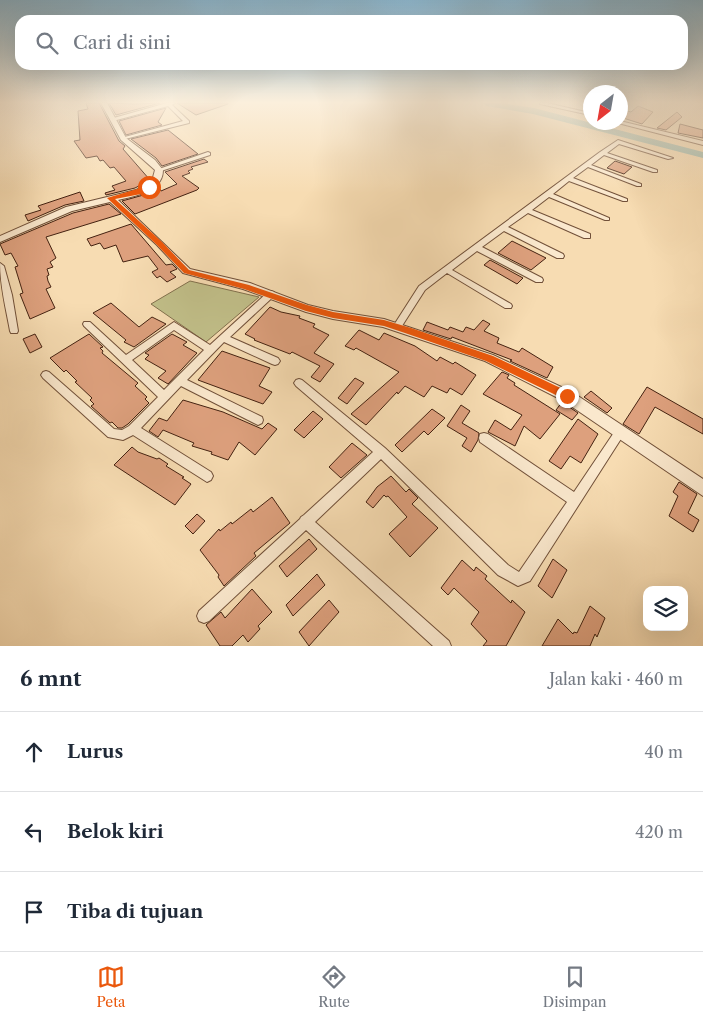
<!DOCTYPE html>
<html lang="id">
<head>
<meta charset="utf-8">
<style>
	:root { --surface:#fff; --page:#f6f6f7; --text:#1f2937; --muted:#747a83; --line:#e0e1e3; --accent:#ea580c }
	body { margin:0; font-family:"Libre Caslon Text",serif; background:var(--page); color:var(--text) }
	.controls { position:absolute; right:15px; bottom:15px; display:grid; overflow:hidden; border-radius:10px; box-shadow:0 5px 20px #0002 }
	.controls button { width:45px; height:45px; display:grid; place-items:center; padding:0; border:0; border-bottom:1px solid var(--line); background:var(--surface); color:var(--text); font:25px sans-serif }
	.compass { position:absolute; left:583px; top:85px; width:45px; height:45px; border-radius:50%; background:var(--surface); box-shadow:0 5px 20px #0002; rotate:211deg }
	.stop { position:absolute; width:15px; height:15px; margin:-11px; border:4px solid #ea580c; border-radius:50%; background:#fff }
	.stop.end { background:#ea580c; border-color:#fff; box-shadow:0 1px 5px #0008 }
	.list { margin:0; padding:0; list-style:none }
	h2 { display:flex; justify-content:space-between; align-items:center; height:65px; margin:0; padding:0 20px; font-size:21px }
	h2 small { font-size:16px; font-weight:400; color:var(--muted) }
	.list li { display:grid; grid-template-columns:32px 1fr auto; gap:15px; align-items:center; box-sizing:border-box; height:80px; padding:0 20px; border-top:1px solid var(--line) }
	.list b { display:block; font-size:19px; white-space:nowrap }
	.list em { font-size:16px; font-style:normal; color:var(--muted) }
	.icon { flex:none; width:28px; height:28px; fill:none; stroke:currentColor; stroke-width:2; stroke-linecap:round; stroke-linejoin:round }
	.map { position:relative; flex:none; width:703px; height:646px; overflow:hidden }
	.search { position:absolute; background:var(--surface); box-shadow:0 5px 20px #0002; left:15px; right:15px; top:15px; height:55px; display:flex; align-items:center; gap:12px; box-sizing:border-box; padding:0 18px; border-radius:15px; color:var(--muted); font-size:19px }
	.sheet { height:305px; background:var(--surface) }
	nav { display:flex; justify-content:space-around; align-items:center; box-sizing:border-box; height:70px; border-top:1px solid var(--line); background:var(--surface); font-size:14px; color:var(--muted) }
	nav a { display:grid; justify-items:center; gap:2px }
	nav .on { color:var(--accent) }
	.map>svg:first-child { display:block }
	.green { fill:#c1bf89; stroke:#82704d }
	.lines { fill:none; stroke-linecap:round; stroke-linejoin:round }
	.river { fill:#9dbbaf; fill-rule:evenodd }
	.building { fill:#dda07d; stroke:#421 }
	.minor-casing { stroke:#715039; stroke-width:2 }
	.tertiary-casing { stroke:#715039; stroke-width:2 }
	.minor { fill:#fae8cd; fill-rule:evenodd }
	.tertiary { fill:#fae8cd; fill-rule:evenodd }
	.route { fill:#ea580c }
</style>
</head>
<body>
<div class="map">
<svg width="703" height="646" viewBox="0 0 703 646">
	<rect width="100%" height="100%" fill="#f7dcb2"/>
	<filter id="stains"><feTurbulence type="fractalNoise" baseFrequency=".004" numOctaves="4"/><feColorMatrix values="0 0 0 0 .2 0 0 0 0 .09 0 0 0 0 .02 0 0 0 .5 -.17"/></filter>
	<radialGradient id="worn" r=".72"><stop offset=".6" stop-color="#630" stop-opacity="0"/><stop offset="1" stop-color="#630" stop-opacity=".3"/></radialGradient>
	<!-- green -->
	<path class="green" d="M190,281L259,297L206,342L151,304Z"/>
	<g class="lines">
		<!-- river -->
		<path class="river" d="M482,103H502L534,108L703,152V158L533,114L487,106Z"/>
	</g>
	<!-- building -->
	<path class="building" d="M86,103H99L119,141L125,146L123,149L150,180L135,188L106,195L105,193L115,190L112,186L126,181L114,167L110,168L103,160L100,161L97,156L86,158L74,141L80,140L78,111L88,109Z
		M109,103L135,104L160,103L116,115Z
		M177,103H228V104L196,115Z
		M638,106L653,112L642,124L620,117V109L631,112Z
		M166,108L158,122L162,125L126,135L119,121Z
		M677,112L682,117L666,130L657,128Z
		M680,124L703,130V138L678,133Z
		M168,130L198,154L162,166L156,158L131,139Z
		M204,159L208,162L191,167L193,169L188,171L190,173L182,176L199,188L197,190L135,214L122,201L147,194L158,186L161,191L177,184L165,172Z
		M615,161L632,167L624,174L607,168Z
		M80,192L84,201L65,205L28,221L25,215L41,210L38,206Z
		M109,204L121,214L46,237L56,258L50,262L53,267L47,269L49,275L47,276L48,281L51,287L46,289L55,308L30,319L20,294L23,293L15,267L18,266L11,253L5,255L0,244L73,213Z
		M131,224L166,265L172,264L177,269L170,272L176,277L167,282L160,276L157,278L152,272L158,269L148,256L123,262L116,245L104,249L100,243L91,246L87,239Z
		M512,241L546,258L531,270L498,253Z
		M490,260L523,278L517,284L484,265Z
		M111,303L139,327L152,317L166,324L134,347L124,342L126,340L93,313Z
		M270,307L281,312L300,316L299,318L315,324L313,327L329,335L314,353L334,364L320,382L311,377L320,366L292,352L290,354L254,340L255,339L245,334Z
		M483,320L490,324L484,331L499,338L497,343L519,352L522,348L553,367L547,378L510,361L512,360L452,337L451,339L423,330L427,322L448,330L450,327L463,332L466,327L474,330Z
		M359,330L379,340L384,333L415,346L437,361L440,357L453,364L455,362L476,375L462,395L450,388L447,393L432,386L424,397L405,386L398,394L397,392L366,425L351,414L399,372L356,348L354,350L345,346Z
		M35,334L42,347L30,353L23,339Z
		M89,334L103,347L100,348L103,351L102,353L138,383L135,386L147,397L145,399L149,403L128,424L122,428H118L112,422L110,423L91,406L94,404L90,400L92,398L75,382L77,381L66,370L64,372L50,358Z
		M172,334L187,342L183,345L197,353L168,384L158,378L166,371L145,359L149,355L145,353Z
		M222,351L270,368L259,386L272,392L263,404L198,380Z
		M502,372L509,375L507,378L515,383L514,385L560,414L540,439L524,426L515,446L488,432L495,420L511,430L522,415L483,394Z
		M355,378L364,383L347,404L338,398Z
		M647,387L703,419V434L655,407L639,434L623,424Z
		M591,391L612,408L607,413L584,397Z
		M183,400L223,412L262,429L268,423L277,429L255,455L239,442L228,460L211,454L212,452L192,446L194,443L163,430L158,437L149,431L159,418L167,421Z
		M562,402L578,413L572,420L556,410Z
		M461,405L470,411L462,423L479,433L478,440L471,452L462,446L467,438L447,426Z
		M432,409L445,418L428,435L424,431L402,452L395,445Z
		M313,411L323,419L304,438L294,430Z
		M578,419L598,434L581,463L570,456L561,469L549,461Z
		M352,443L367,455L341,478L329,467Z
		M132,447L138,452L157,459L159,458L168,464L166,466L184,477L182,478L191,484L175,505L114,465Z
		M391,476L406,492L409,489L418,498L412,504L438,528L410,557L389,534L407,517L388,496L386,497L384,495L373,508L366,502L377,487Z
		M679,482L697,494L688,513L699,520L693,532L669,516L678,496L673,492Z
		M272,497L290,523L254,553L256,556L224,586L218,577L219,575L200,550L219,529L220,531L231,522L232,524L251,509L253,512Z
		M197,514L205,521L193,534L185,526Z
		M309,539L317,549L287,577L279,566Z
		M553,559L567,570L552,598L538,586Z
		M462,560L474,571L476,567L487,576L485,579L511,603L512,600L525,612L506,646H483L487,641L471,624L479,612L454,588L448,595L441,588Z
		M317,574L325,585L293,616L286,605Z
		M252,589L272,612L258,626L260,629L248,642L243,635L232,646H220L206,625L221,612L225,618Z
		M329,600L339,612L309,646L299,632Z
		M590,606L605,618L597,637L595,634L590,646H542L558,619L573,634L574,632L577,633Z"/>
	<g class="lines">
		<defs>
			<path id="minor" d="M167,103H175L172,105L189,121V123L121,140V138L183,121L168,106L113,121L110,119Z
				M540,103H547L590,113V115L540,104Z
				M620,121L703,141V145L618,123L620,122Z
				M618,140L673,158L668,159L619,144L607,153L657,170V172H653L604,155L591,165L641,184V186H637L588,167L573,178L627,199V201H623L569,181L553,194L609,218V220H605L549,197L532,210L590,234V238H584L528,213L508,227L563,254L564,256L563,258H557L504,231L482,247L542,278L543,280L542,282H536L477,251L452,270L511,304L512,306L511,308H505L447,273L425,290L400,329H394L393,327L394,325L419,286L600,152Z
				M208,152L210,153V155L161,171L156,170Z
				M0,263L4,266L12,295L18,331L17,333H11L10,331C6,309 0,286 0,263Z
				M271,291L274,292L275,294L274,296L230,337L278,358L280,361L278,364L275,365L272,364L224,342L187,380L262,417L263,420L262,423L258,425L254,423L181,386L141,428L211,472L213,476L211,480L207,482L133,435L123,440L108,437L43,378L41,375L43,372L46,371L49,372L114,429L122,430L129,426L158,397L84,326L83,324L84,322H90L126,355L174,322L210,345L268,292ZM174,330L204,350L164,390L132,360Z
				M299,379L302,380L385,448L508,565L519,572L567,502L480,442L479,438L480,434L484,433L488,434L574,492L617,428L621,426L625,428L626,431L530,581L518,586L498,575L381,459L315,522L449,641L451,646H433L306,530L209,621L204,623L199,621L197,616L199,611L300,519L301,517L304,515L373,452L296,386L294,383L296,380Z"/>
			<path id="tertiary" d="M101,103H107L126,138L155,160L163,170C163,192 134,196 118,200L190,269L250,283L308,305L333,311L384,319L493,355L572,392L703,479V496L562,400L485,361L383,327L333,319L306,312L243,289L183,273L157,245L110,202L72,211L0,242V236L66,207L136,190L152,181L155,170L121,140Z"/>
		</defs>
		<!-- minor casing -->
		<use href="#minor" class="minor-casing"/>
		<!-- tertiary casing -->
		<use href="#tertiary" class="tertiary-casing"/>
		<!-- minor -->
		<use href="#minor" class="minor"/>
		<!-- tertiary -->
		<use href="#tertiary" class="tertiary"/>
	</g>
	<!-- sky -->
	<linearGradient id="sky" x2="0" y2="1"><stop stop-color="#8ab7d1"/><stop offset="0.53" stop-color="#fbefdc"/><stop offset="1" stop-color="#fbefdc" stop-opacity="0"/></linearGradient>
	<rect width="703" height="193" fill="url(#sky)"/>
	<!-- route -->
	<path class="route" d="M147,186L152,187L141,194L115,199L162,242L189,270L249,285L307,305L333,312L384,320L411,328L493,356L571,393V399H564L486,361L405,333L384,326L333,318L306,311L244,289L184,273L157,245L107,198Z"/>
	<rect width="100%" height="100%" filter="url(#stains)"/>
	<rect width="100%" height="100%" fill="url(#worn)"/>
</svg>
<div class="controls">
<button><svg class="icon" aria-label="layers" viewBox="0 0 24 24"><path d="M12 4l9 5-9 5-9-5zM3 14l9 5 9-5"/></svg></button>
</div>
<svg class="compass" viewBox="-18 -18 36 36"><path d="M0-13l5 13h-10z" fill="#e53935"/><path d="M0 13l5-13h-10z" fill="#747a83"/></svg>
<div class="stop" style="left:149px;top:187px"></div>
<div class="stop end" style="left:567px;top:396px"></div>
<div class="search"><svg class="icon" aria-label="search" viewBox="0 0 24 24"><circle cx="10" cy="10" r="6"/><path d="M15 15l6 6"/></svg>Cari di sini</div>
</div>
<section class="sheet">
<h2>6 mnt<small>Jalan kaki · 460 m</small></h2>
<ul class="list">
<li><svg class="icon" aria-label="ahead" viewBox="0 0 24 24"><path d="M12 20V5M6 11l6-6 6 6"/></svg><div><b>Lurus</b></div><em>40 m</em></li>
<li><svg class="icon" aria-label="left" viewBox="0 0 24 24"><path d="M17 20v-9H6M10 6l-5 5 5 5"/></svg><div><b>Belok kiri</b></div><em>420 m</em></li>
<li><svg class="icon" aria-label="arrive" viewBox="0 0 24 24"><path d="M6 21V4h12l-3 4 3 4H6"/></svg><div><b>Tiba di tujuan</b></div></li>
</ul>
</section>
<nav>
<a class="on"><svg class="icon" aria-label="map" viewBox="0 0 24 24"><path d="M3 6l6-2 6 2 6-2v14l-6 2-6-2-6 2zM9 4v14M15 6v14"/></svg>Peta</a>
<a><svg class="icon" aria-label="directions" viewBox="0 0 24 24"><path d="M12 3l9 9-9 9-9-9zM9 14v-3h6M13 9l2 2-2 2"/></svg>Rute</a>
<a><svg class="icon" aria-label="saved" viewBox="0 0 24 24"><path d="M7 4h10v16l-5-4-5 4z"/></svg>Disimpan</a>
</nav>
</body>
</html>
